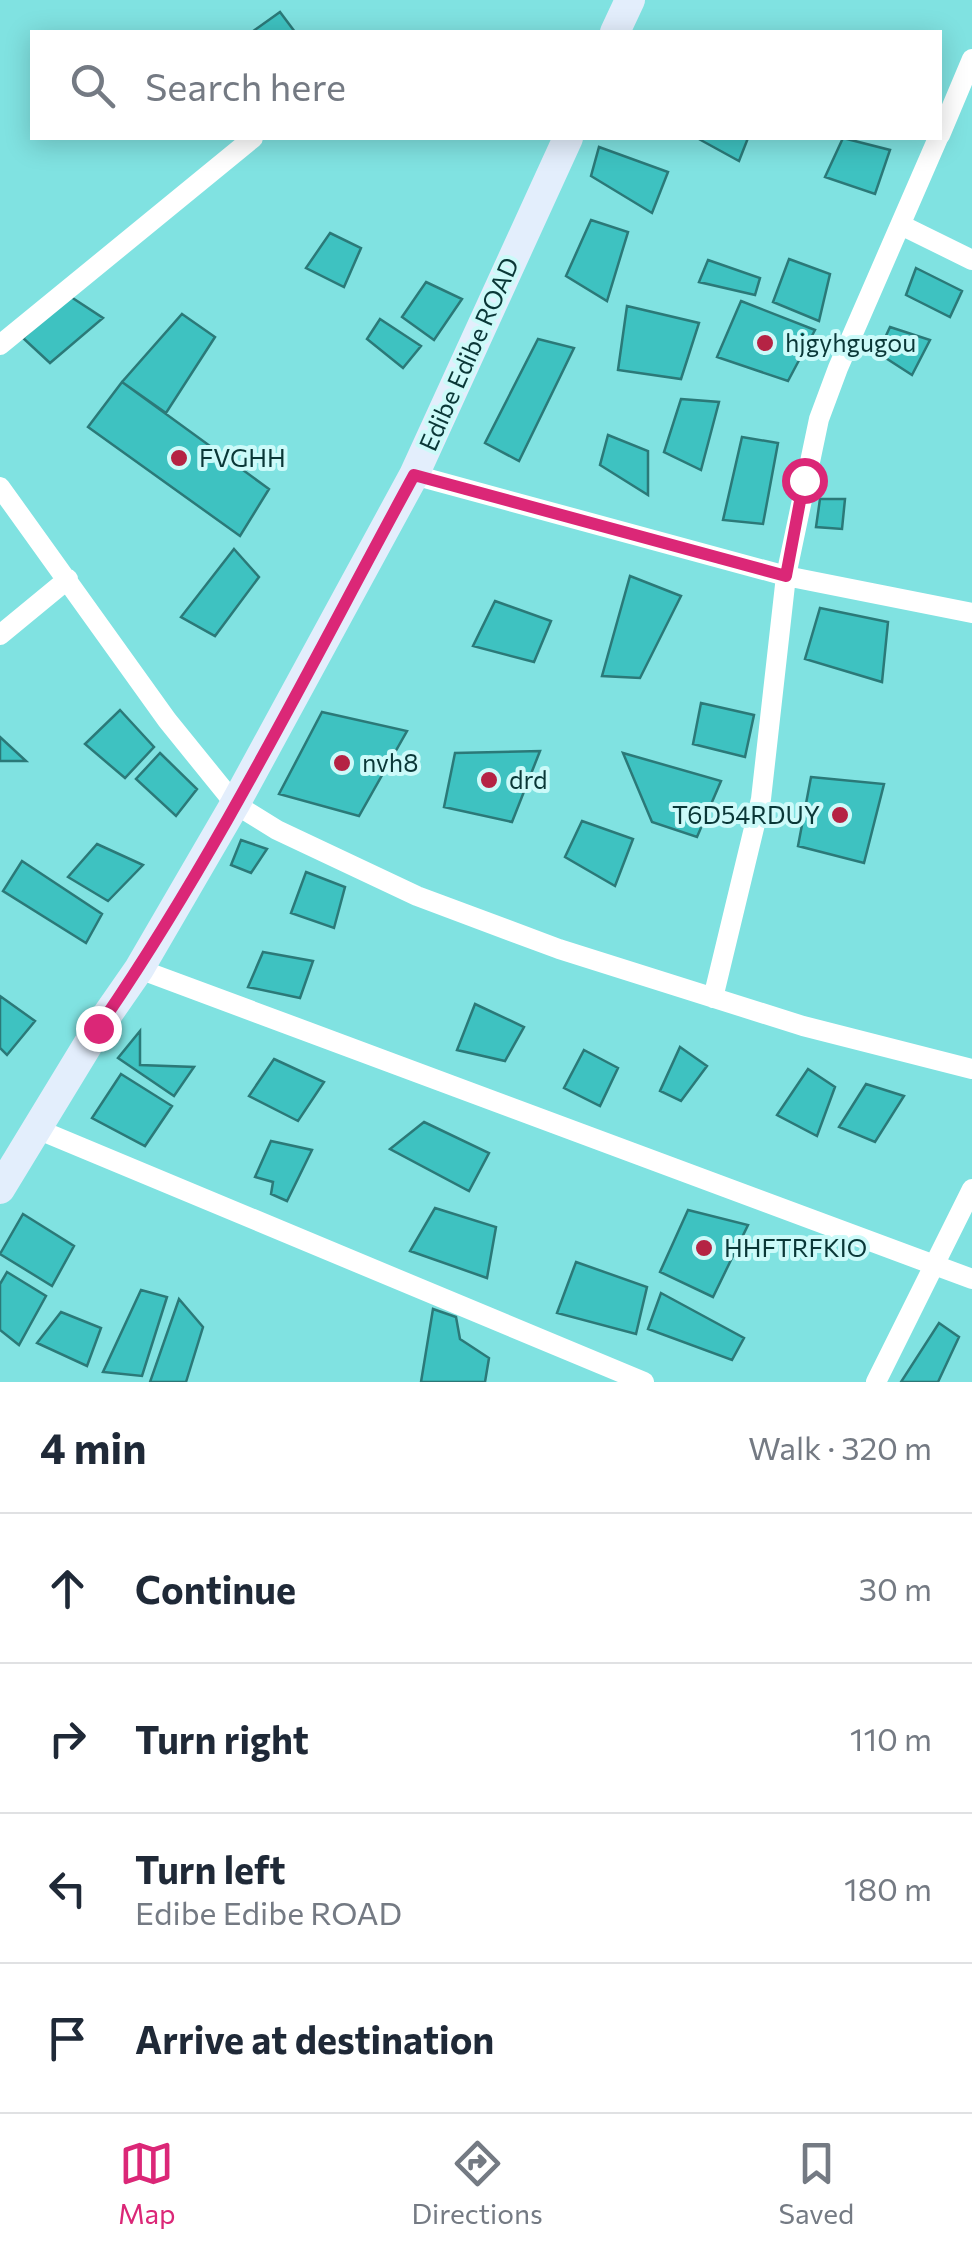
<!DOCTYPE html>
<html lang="en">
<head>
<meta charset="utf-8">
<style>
	:root { --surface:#fff; --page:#f2f2f3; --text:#1f2937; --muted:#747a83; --line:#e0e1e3; --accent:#db2777 }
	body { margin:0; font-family:Commissioner,sans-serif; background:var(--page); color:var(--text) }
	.stop { position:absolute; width:30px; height:30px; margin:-22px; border:8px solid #db2777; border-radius:50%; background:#fff }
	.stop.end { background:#db2777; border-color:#fff; box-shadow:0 2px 10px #0008 }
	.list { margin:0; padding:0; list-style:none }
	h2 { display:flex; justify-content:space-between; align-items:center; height:130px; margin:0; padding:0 40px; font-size:42px }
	h2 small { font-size:32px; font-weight:400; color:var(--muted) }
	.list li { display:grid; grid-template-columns:65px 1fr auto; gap:30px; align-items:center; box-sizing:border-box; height:150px; padding:0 40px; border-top:2px solid var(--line) }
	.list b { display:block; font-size:38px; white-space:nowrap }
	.list p { margin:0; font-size:32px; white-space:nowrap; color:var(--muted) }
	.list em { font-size:32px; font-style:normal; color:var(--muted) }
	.icon { flex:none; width:55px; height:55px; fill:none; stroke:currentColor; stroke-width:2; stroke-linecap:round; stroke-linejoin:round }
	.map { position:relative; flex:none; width:972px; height:1382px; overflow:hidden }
	.search { position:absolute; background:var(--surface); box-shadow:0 5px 25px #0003; left:30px; right:30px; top:30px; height:110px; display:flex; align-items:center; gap:25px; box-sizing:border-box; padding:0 35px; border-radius:0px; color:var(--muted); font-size:38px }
	.sheet { height:730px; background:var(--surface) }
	nav { display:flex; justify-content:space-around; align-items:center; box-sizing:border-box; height:140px; border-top:2px solid var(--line); background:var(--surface); font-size:28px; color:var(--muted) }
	nav a { display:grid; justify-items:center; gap:5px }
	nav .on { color:var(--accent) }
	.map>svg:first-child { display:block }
	.building { fill:#3ec2c1; stroke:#2b7978; stroke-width:2.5 }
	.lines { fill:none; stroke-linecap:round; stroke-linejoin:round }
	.minor { stroke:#fff; stroke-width:20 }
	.secondary { stroke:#e3eefc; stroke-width:30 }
	.route { stroke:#db2777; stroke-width:12 }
	.poi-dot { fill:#b52344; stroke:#ccfaf9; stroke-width:4 }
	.labels { text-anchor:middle; stroke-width:8; stroke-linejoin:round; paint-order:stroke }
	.poi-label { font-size:25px; fill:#0a3737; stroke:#ccfaf9; text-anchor:start }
	.street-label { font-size:25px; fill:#0a3737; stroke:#ccfaf9 }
</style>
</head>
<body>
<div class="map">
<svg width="972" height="1382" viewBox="0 0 972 1382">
	<rect width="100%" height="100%" fill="#80e2e1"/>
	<!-- building -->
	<path class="building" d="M280,12L295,32H252Z
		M697,138H748L739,161Z
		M843,138L890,150L875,194L825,177Z
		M599,147L668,172L652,213L591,176Z
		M591,220L628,232L607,301L566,276Z
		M330,233L361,248L344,287L306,268Z
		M789,259L830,274L819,321L773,302Z
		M708,260L760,278L755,295L699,282Z
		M916,268L962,291L950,317L906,295Z
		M426,282L462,299L434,340L402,317Z
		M68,295L103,318L50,363L23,338Z
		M741,301L815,330L788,381L717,357Z
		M627,306L699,323L681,379L618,370Z
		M182,314L215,337L166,413L122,382Z
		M380,319L421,346L403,368L367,339Z
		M890,327L930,340L912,375L878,353Z
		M538,339L574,348L519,461L485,443Z
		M122,382L269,489L240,536L88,427Z
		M681,399L719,402L701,470L664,452Z
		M608,435L648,451V495L600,465Z
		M742,437L778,443L763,524L723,520Z
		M820,499H845L842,529L816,527Z
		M234,549L259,577L215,636L181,617Z
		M630,576L681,596L640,678L602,676Z
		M495,601L551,621L534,662L473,646Z
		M820,608L888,622L882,682L805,659Z
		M701,703L754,715L745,757L693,744Z
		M120,710L154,747L125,778L85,744Z
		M322,712L407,731L359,816L279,794Z
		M0,737L26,761H0Z
		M540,751L512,822L444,807L455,753Z
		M160,753L197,789L176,816L136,779Z
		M623,753L721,781L697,837L652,822Z
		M811,777L884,784L864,863L798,846Z
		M582,821L633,839L615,886L565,857Z
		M241,840L267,849L251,873L231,865Z
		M97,844L143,865L108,901L68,877Z
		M22,861L102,914L86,943L3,891Z
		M306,872L345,887L334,928L291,913Z
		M263,952L313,961L300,998L248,987Z
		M0,996L35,1021L7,1055L0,1048Z
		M475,1004L524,1027L505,1061L457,1050Z
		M140,1031V1065L194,1067L174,1096L118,1058Z
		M680,1047L707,1066L681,1101L660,1091Z
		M584,1050L618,1068L600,1106L564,1088Z
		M274,1059L324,1082L298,1121L249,1096Z
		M808,1069L835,1087L817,1136L777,1115Z
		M121,1074L172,1106L145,1146L92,1118Z
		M866,1084L904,1096L875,1142L839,1127Z
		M424,1122L489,1153L469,1191L390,1149Z
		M271,1141L312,1150L287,1201L271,1194L273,1182L255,1177Z
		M435,1208L496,1227L487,1278L410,1251Z
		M688,1210L748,1225L713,1297L660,1272Z
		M23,1214L74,1246L52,1286L0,1254Z
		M576,1262L647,1287L636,1334L557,1313Z
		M7,1272L46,1296L19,1345L0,1330V1284Z
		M141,1290L167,1297L142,1376L103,1372Z
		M661,1293L744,1338L732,1360L648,1329Z
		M179,1299L203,1327L186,1382H150Z
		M433,1309L456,1317L460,1339L489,1358L485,1382H421Z
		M61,1312L101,1328L87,1366L37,1343Z
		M939,1323L959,1337L938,1382H901Z"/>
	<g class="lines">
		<!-- minor -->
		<path class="minor" d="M940,135L972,59
			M901,225L972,260
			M0,345L253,138
			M414,475L786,576L972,613
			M0,487L167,720L235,804L277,830L417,896L559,949L803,1026L972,1069
			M0,635L68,579
			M139,969L972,1279
			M713,998L761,799L786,576L819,419L838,368L938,138
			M37,1129L644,1382
			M876,1382L972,1189"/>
		<!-- secondary -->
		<path class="secondary" d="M615,32L630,0
			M0,1189L98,1028L139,969L235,804L414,475L568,138"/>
	</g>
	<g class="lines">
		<!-- route -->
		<path class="route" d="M98,1028C218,854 313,660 414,475L786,576L804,480"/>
	</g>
	<!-- markers -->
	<g class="poi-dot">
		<circle cx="765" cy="343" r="10"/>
		<circle cx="179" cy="458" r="10"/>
		<circle cx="342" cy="763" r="10"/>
		<circle cx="489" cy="780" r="10"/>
		<circle cx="840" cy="815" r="10"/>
		<circle cx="704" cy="1248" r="10"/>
	</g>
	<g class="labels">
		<!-- poi labels -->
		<g class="poi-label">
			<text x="785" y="352">hjgyhgugou</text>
			<text x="199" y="467">FVGHH</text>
			<text x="362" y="772">nvh8</text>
			<text x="509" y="789">drd</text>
			<text x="820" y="824" text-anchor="end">T6D54RDUY</text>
			<text x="724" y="1257">HHFTRFKIO</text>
		</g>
		<!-- street labels -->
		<g class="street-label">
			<text transform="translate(469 354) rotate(-66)" y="9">Edibe Edibe ROAD</text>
		</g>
	</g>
</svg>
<div class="stop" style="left:804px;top:480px"></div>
<div class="stop end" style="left:98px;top:1028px"></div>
<div class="search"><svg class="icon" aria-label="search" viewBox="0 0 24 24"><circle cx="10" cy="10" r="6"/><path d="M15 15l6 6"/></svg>Search here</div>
</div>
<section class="sheet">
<h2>4 min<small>Walk · 320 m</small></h2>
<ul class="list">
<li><svg class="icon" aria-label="ahead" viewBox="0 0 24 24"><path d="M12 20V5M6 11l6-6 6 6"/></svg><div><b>Continue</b></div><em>30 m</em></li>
<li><svg class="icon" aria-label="right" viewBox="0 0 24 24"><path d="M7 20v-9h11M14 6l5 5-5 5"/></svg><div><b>Turn right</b></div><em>110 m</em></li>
<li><svg class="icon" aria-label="left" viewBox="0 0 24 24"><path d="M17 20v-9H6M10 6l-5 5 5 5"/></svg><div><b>Turn left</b><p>Edibe Edibe ROAD</p></div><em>180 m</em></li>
<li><svg class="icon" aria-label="arrive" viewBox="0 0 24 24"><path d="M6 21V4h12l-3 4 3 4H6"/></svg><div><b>Arrive at destination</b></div></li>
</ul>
</section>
<nav>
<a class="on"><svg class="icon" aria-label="map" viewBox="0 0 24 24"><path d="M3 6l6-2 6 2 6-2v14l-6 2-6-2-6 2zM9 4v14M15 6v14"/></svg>Map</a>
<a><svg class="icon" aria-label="directions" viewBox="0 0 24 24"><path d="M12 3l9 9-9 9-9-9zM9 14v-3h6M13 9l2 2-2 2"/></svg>Directions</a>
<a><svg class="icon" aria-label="saved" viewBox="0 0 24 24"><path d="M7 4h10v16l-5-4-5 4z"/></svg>Saved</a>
</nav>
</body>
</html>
